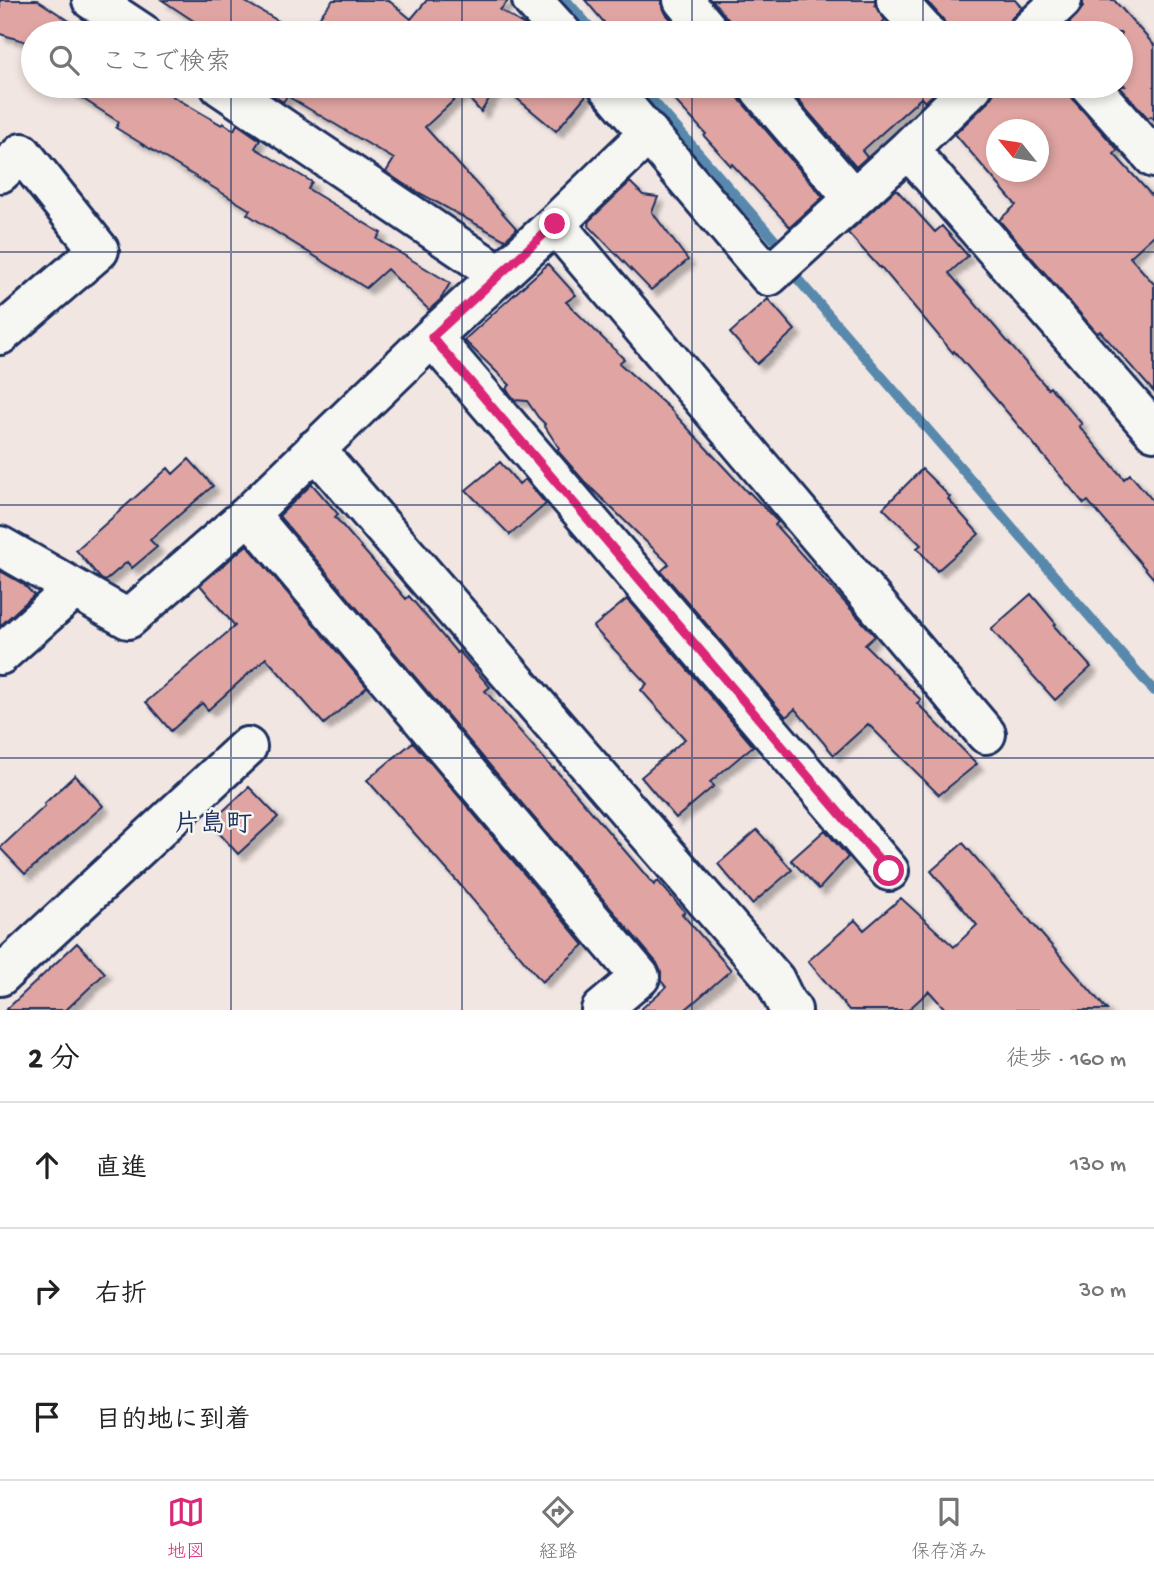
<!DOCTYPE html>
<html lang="ja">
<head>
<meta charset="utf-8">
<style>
	:root { --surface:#fff; --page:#f2f2f2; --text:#222; --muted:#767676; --line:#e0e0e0; --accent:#db2777 }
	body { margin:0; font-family:"Gochi Hand","Klee One",sans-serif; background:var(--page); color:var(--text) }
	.compass { position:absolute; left:986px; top:119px; width:63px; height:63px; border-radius:50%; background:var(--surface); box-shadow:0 4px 10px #0003; rotate:300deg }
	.stop { position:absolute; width:21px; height:21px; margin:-16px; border:5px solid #db2777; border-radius:50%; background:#fff }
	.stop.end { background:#db2777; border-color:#fff; box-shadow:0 2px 7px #0008 }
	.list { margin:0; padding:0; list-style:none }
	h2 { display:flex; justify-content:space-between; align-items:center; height:91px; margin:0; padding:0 28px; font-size:30px }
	h2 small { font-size:23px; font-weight:400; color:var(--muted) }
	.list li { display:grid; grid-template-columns:46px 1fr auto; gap:21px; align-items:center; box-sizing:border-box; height:126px; padding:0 28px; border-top:2px solid var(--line) }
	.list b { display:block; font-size:26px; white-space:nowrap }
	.list em { font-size:23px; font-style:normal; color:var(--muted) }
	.icon { flex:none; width:38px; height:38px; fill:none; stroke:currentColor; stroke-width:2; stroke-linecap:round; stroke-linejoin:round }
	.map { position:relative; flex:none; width:1154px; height:1010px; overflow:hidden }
	.search { position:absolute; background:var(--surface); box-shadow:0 4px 10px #0003; left:21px; right:21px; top:21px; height:77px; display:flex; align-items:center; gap:18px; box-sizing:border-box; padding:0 24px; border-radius:38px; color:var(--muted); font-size:26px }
	.sheet { height:469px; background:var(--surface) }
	nav { display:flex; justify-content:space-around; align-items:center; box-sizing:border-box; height:98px; border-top:2px solid var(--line); background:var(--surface); font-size:19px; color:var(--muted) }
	nav a { display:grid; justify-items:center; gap:4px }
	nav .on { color:var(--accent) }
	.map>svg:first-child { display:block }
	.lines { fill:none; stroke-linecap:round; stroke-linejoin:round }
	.stream { stroke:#5889ad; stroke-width:10 }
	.building { fill:#e0a5a2; stroke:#1b2f5e; stroke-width:2; fill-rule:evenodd; filter:url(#shadow) }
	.minor-casing { stroke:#1b2f5e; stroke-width:44 }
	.minor { stroke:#f6f6f2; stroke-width:38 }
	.route { stroke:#db2777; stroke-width:9 }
	.grid { fill:none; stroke:#1b2f5e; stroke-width:2; stroke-opacity:0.55 }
	.labels { text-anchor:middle; stroke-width:5; stroke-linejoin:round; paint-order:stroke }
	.quarter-label { font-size:26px; font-weight:bold; fill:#1b2f5e; stroke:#f6f6f2 }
</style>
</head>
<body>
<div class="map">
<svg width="1154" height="1010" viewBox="0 0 1154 1010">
	<defs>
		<filter id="shadow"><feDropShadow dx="6" dy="6" stdDeviation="2" flood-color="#0004"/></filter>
	</defs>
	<rect width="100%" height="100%" fill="#f2e6e2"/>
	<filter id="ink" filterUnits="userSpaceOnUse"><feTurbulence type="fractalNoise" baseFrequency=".0143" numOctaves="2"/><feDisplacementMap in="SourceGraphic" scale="14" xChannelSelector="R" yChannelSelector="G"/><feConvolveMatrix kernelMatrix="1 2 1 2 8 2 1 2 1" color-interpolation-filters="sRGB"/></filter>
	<g filter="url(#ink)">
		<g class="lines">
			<!-- stream -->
			<path class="stream" d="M566,0L595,33
				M640,86L779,245L795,276L1154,691"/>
		</g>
		<!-- building -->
		<path class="building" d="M0,0H37L88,33H33V44L0,34Z
			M162,0H242L299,33H212Z
			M333,0H388L411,19L427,0H509L500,10L526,26L533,33H334L317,20Z
			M585,0H662V5L666,14L683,33H613Z
			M712,0H875V5L885,20L871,33H732V28L728,19Z
			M926,0H1015L1022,8L1012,18L1006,26V33H947V28L943,19Z
			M1083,0H1114L1154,45V119L1151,116L1148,118L1119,86H1125L1121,81V33H1078L1069,23L1077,15L1083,7Z
			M63,86H155L222,125L223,123L234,130L237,124L260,140L255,148L312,182L308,189L381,233L377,239L450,283L440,300L429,310L387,269L366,288L247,214L250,210L116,128L119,122Z
			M259,86H497L481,112L463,92L425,127L517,229L505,240L405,185L386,172L394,159L287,96L283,102Z
			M502,86H587L588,93L556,131Z
			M675,86H736V91L740,100L823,197L790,227L732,164L731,166L704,136L706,134L667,92Z
			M786,86H942L925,102L921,98L862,151L867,157L856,167Z
			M994,86H1069V91L1074,101L1118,150L1114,154L1154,198V235L1130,257L1154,284V392L1100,331L1097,333L999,220L1016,205L955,134L988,102L994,93ZM997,130H1039V172H997Z
			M630,182L643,195L658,197L652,212L688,260L651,290L589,226L590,220Z
			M896,189L935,232L942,226L968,256L949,273L1048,389L1050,387L1082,424L1079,426L1124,479L1130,474L1154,502V579L1088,501L1084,504L1007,412L954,351L953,353L881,267L880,268L848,233Z
			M548,264L576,295L566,302L624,359L619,363L669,408L748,493L749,492L778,522L775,525L875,636L865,645L921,700L917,703L977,764L939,795L868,724L834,755L795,709L786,717L661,571L669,564L584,481L557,450L559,448L544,425L545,424L538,417L527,401L515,400L506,389L510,385L464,340Z
			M768,299L795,330L757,364L730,333Z
			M189,459L213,486L150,540L157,547L132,568L127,562L105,581L101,579L76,550L168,468L173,474Z
			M500,462L519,484L525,479L546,504L510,535L466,490Z
			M922,469L950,497L948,499L979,534L937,571L917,548L921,545L883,508Z
			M312,484L338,514L335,517L406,599L409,596L457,653L459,651L490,687L485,691L553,769L554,768L654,885L658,881L685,912L682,914L731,970L685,1010H640L666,987L661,981V972L657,963L279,516Z
			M247,545L367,687L324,724L266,658L208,710L202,703L171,731L146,702L235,626L200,585Z
			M0,571L23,584L34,595L0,626Z
			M1031,594L1056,624L1054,626L1091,667L1055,700L991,629Z
			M627,599L753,746L710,782L714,786L676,818L641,777L685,739L641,690L647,684L593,627Z
			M413,742L584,945L542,982L456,880L367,780Z
			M75,775L103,806L25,874L0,848L45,806L44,804Z
			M249,787L278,817L238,854L210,823Z
			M757,830L792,870L752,904L718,864Z
			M825,830L848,857L819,889L791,860Z
			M963,843L1107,1010H946L929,991L908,1010H849L808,961L855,920L864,930L901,898L954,947L977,925L931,871Z
			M77,943L105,973L66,1010H6Z"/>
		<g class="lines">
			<defs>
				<path id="minor" d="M92,0L142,33
					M532,0L562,33
					M683,0L711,33
					M896,0L926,33
					M1027,33L1062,0
					M220,86L499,274
					M608,86L769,276L908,149L973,86
					M757,86L853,198
					M1090,86L1154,158
					M908,149L1154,431
					M0,173L22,153L99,250L0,335
					M555,224L986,734
					M432,337L889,871
					M315,449L775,980L786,1003L792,1010
					M249,514L640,977L601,1010
					M0,546L128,619L249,514L432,337L555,224L649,133
					M0,655L74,589
					M0,976L247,747"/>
			</defs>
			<!-- minor casing -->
			<use href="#minor" class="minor-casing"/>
			<!-- minor -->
			<use href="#minor" class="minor"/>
		</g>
	</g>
	<g class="lines" filter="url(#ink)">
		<!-- route -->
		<path class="route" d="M555,224L432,337L889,871"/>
	</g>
	<!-- grid -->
	<path class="grid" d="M231,0V33M462,0V33M692,0V33M923,0V33M231,86V1010M462,86V1010M692,86V1010M923,86V1010M0,252H1154M0,505H1154M0,758H1154"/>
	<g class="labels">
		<!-- quarter labels -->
		<g class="quarter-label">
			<text x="213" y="831">片島町</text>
		</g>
	</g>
</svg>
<svg class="compass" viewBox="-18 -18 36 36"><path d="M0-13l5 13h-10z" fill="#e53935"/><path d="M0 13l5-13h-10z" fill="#767676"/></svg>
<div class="stop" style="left:889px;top:871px"></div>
<div class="stop end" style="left:555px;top:224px"></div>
<div class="search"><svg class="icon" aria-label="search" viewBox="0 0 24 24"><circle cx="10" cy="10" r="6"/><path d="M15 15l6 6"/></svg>ここで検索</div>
</div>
<section class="sheet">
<h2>2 分<small>徒歩 · 160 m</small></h2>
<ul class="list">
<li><svg class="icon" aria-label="ahead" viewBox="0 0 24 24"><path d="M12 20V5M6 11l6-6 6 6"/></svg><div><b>直進</b></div><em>130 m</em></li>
<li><svg class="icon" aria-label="right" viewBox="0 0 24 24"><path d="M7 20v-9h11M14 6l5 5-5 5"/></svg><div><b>右折</b></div><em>30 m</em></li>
<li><svg class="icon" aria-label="arrive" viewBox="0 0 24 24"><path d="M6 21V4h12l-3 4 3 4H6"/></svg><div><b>目的地に到着</b></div></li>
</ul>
</section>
<nav>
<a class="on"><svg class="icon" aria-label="map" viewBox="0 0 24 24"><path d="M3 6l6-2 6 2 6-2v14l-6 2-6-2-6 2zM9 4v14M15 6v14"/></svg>地図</a>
<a><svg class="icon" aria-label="directions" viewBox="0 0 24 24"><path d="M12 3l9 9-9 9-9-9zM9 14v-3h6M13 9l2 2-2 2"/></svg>経路</a>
<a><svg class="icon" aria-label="saved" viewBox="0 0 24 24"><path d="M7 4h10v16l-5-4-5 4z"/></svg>保存済み</a>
</nav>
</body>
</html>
